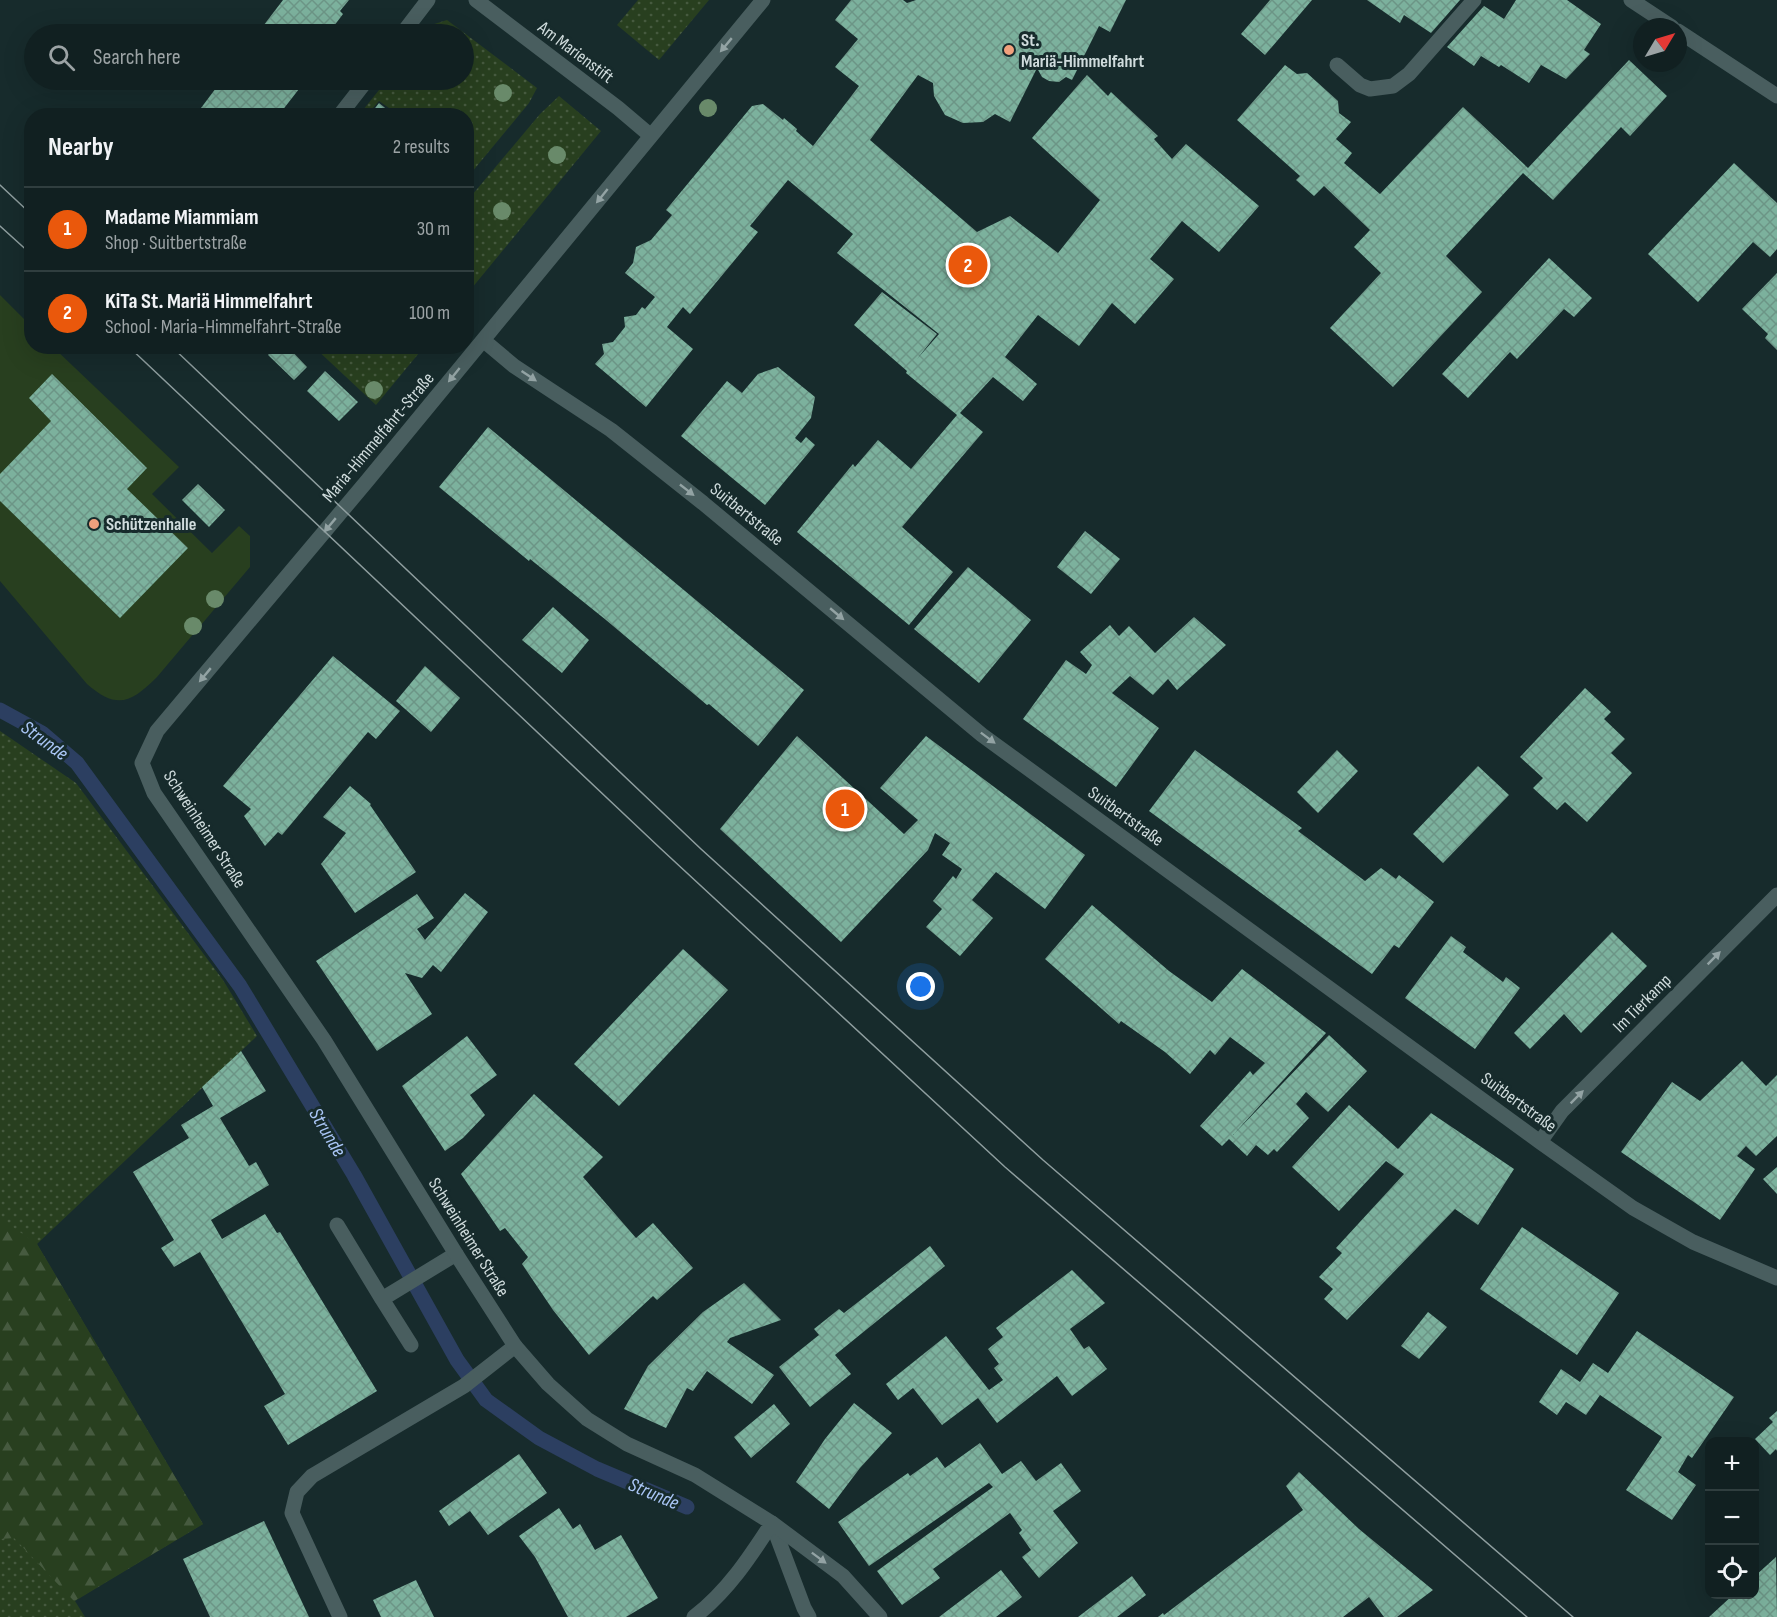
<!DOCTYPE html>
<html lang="en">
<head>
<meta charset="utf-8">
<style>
	:root { --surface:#112021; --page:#1e2d2e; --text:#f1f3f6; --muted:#9ca3a5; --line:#303e3f; --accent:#ea580c }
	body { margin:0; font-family:"Sofia Sans Condensed",sans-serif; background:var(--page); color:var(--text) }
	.controls { position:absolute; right:18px; bottom:18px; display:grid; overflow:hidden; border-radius:12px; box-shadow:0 6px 24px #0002 }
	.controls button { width:54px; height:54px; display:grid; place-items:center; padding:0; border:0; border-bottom:2px solid var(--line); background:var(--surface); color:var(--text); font:30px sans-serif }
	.compass { position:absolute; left:1633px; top:18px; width:54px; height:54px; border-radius:50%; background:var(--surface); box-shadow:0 6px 24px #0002; rotate:52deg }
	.you { position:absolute; left:921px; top:987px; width:21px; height:21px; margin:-15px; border:4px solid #fff; border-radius:50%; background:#1a73e8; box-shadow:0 0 0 9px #1a73e833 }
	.badge { display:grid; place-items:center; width:39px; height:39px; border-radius:50%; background:var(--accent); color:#fff; font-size:20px; font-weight:700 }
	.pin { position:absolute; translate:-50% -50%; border:3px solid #fff; box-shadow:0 2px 6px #0006 }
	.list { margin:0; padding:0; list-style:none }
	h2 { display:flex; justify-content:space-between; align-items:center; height:78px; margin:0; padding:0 24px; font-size:26px }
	h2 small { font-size:20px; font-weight:400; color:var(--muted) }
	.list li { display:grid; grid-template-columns:39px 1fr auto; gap:18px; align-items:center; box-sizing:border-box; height:84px; padding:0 24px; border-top:2px solid var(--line) }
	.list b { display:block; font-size:22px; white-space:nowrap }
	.list p { margin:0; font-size:20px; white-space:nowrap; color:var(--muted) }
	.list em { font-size:20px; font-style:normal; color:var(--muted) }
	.icon { flex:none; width:33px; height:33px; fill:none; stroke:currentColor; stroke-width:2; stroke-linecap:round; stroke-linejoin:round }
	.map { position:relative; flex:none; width:1777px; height:1617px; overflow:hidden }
	.search { position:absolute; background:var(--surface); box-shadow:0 6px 24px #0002; left:24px; top:24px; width:450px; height:66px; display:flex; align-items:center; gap:15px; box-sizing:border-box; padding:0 21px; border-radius:33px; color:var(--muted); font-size:22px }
	.panel { position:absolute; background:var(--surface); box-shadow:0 6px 24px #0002; left:24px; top:108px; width:450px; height:246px; border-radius:24px }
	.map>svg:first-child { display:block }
	.grass { fill:url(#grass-dots) }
	.forest { fill:url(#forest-firs) }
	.park { fill:#283f1f }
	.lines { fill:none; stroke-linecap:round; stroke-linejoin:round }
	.stream { stroke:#2c3f61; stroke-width:15 }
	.building { fill:url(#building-cross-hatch) }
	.lane { stroke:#495e5f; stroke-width:15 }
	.street { stroke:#495e5f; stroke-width:15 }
	.tram { stroke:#8f9e9f; stroke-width:1.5 }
	.tree { fill:#698a6a }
	.oneway { fill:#93a3a4 }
	.poi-dot { fill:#f1a17d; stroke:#172b2c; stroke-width:2 }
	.labels { text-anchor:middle; stroke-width:6; stroke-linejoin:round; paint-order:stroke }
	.poi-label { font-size:18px; font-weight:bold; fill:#d0dcdd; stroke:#172b2c; text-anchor:start }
	.street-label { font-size:18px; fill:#d0dcdd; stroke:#172b2c }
	.water-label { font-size:20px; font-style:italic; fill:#aac6f6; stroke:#172b2c }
</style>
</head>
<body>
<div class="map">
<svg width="1777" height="1617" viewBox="0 0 1777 1617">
	<defs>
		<pattern id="grass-dots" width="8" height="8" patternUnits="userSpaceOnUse" patternTransform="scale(1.5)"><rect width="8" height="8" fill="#283f1f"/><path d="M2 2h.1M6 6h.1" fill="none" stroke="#465a3f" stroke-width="1.8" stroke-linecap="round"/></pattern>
		<pattern id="forest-firs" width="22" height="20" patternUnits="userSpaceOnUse" patternTransform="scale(1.5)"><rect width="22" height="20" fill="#283f1f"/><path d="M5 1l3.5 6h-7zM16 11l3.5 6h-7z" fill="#465a3f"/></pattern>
		<pattern id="building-cross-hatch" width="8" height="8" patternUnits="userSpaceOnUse" patternTransform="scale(1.5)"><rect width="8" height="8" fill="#7cb19d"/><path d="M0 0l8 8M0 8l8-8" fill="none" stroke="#6c9586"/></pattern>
	</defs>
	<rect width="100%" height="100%" fill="#172b2c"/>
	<!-- grass -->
	<path class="grass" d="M638,0H709L659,60L617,25Z
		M447,20L537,88L529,103L467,178L466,116L399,115L379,101L367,115H359L387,80H464V34H422L428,26Z
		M559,96L601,131L467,294V201L540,114Z
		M314,347H424L376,405Z
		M0,731L76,783L223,980L257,1036L37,1244L203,1524L75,1601L85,1617H0Z"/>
	<!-- forest -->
	<path class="forest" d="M0,1218L37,1244L203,1524L74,1601L14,1538L0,1539Z"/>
	<!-- park -->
	<path class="park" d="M0,295L31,326L32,346L53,347L179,467L152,494L212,553L239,526L250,536V567L157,677C131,703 117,710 87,684L0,581Z"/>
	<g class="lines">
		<!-- stream -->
		<path class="stream" d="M0,710L42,733L77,763L240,986L354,1175L457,1360L486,1400L539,1438L597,1469L687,1507"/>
	</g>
	<!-- building -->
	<path class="building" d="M283,0H349L340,11L343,14L328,34H257Z
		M851,0H903L907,3L916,0H1126L1110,32L1099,26L1072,80L1066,77L1059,82L1049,81L1042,77L1037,68L1010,122L995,114L983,122L963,123L945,115L934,96L933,83L918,75L870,140L977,232L1010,216L1058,253L1100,200L1032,138L1087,75L1108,96L1111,92L1158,136L1154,139L1172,159L1186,144L1259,206L1219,252L1182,221L1150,259L1174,279L1135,324L1112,303L1079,346L1038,315L1005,357L1037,384L1023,401L993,377L960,413L983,432L902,527L953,572L909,625L797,532L853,464L855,467L878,440L911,469L957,415L906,373L907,371L854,325L882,292L937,334L917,359L939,334L837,253L853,234L788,180L750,226L758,232L690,314L683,307L667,327L693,349L646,407L595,364L604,354L602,344L613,342L625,327L624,317L636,315L642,307L645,309L655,297L625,273L633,263L636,247L651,240L672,215L666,210L752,106L763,104L783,120L784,118L797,129L796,131L813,146L859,86L835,67L858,39L835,20Z
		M1270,0H1312L1265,55L1241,34Z
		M1367,0H1460L1431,33L1404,15L1400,23Z
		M1516,0H1567L1601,24L1584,50L1590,54L1566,79L1541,65L1529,83L1501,65L1499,67L1481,56L1474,66L1447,47L1484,6L1504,19Z
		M1629,60L1667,96L1630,136L1621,127L1553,200L1523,173L1446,256L1482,292L1393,387L1330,328L1381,273L1354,247L1370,230L1324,186L1314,196L1296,180L1300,176L1237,120L1285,65L1297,74L1307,73L1338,101L1339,113L1351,122L1336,139L1352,153L1344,163L1380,194L1463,107L1528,168Z
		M222,80H293L291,82L299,89L278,116H195Z
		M379,103L395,116H369Z
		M1734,163L1777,203V249L1770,257L1753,242L1698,302L1648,254Z
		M1549,258L1592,298L1574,317L1564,309L1517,359L1510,352L1468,398L1442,374Z
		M1777,273V350L1765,338L1768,334L1742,309Z
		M276,346H287L307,367L294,380L268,355Z
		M778,367L815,397L811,418L795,438L801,443L806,437L815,445L765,505L681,436L727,381L742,393L758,374Z
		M325,371L358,402L339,421L307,391Z
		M52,374L147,468L127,489L188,548L120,618L0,501V474L51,421L29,398Z
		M488,427L804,690L758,746L709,704L707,705L606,620L530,559L529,561L439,487Z
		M198,484L225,510L209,527L182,500Z
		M1085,531L1120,559L1091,594L1057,567Z
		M968,567L1031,620L979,683L914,629Z
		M553,607L589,640L562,673L522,640Z
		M1194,617L1226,645L1177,690L1168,679L1153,695L1130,676L1112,693L1159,728L1116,787L1023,719L1066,660L1086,674L1092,665L1080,652L1110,625L1119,636L1129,626L1155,653Z
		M333,656L400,711L376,739L368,732L282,835L278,832L265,846L244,816L251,809L223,786Z
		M425,666L460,698L431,732L396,701Z
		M1585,688L1611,712L1604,719L1625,739L1611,753L1632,773L1587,822L1565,802L1557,810L1533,788L1543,778L1520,757Z
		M797,736L904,834L918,820L880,788L926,736L1085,855L1045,909L996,872L972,900L993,918L960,956L926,927L942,909L933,901L953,876L956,879L962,869L942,855L950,843L935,833L928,850L841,942L720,829Z
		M1195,750L1302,828L1298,831L1365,881L1381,868L1396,879L1399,875L1434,902L1399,948L1394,945L1372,974L1149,811Z
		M1337,750L1358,771L1318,813L1297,792Z
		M1478,766L1509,795L1443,863L1413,834Z
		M350,786L371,804L370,805L416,872L355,913L321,864L346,833L323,817Z
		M465,893L488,912L441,972L433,965L422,978L405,973L432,1014L377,1051L316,961L417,894L434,918L417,929L425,940Z
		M1092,905L1169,971L1212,1002L1242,969L1326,1033L1233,1135L1329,1035L1367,1071L1328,1112L1306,1092L1296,1104L1309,1118L1277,1152L1274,1149L1268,1155L1256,1145L1247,1156L1229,1139L1222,1146L1200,1126L1250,1071L1253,1075L1265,1063L1230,1037L1215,1055L1210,1050L1190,1074L1165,1052L1121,1021L1119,1024L1045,959Z
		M1612,932L1647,966L1581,1033L1564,1014L1530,1049L1514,1033Z
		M1451,936L1466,947L1463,952L1503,982L1506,977L1520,988L1475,1049L1405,998Z
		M683,949L728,990L619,1106L574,1064Z
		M467,1036L497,1075L470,1095L485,1115L463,1138L445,1151L402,1086Z
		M241,1051L266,1091L220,1118L249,1166L256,1162L269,1185L211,1220L222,1239L265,1214L277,1233L280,1232L377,1391L288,1445L264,1406L285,1394L200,1252L174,1267L161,1248L174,1240L133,1172L189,1138L181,1125L213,1106L202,1087Z
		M1742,1061L1766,1086L1777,1075V1136L1756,1156L1746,1146L1737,1156L1755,1169L1720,1220L1621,1152L1672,1082L1700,1101Z
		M534,1094L603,1157L583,1177L636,1238L653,1223L693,1268L657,1300L653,1296L589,1355L553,1310L522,1264L528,1257L505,1228L500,1231L461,1174Z
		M1349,1105L1398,1149L1431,1113L1514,1169L1478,1225L1455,1209L1347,1320L1324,1299L1333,1289L1319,1277L1342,1253L1336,1248L1404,1174L1386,1161L1339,1211L1292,1167Z
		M1777,1167V1194L1763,1179Z
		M1522,1227L1619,1293L1577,1355L1480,1289Z
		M930,1246L945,1266L835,1355L851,1374L810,1407L779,1367L819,1335L814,1329L839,1309L844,1313Z
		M1072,1270L1105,1303L1070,1329L1084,1349L1089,1346L1107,1369L1072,1396L1057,1376L997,1423L978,1398L942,1425L913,1388L898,1400L886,1384L946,1336L989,1390L1003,1380L994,1368L999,1364L988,1349L1003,1337L996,1328Z
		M744,1283L781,1320L730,1338L727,1342L774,1375L752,1404L707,1371L693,1391L687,1388L666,1428L624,1409L648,1366L703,1312Z
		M1428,1312L1447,1327L1419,1359L1401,1346Z
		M1637,1331L1734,1397L1692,1458L1688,1455L1678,1472L1696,1485L1672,1520L1626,1490L1662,1437L1600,1395L1586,1415L1566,1402L1557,1415L1539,1402L1561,1369L1580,1382L1593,1363L1608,1373Z
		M854,1403L892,1433L860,1468L829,1509L796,1482L825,1439Z
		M774,1404L790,1424L751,1458L734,1437Z
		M1777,1411V1451L1776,1449L1770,1455L1755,1439L1773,1422L1769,1418Z
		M980,1443L1002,1474L1021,1461L1036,1481L1061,1463L1081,1491L1053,1511L1078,1543L1039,1578L1022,1557L1031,1550L1019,1533L1022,1530L1010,1513L933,1569L940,1578L902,1605L877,1571L993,1487L989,1483L869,1566L838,1522L908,1473L910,1476L937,1457L945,1468Z
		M519,1454L547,1493L488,1535L470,1511L449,1526L439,1511Z
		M1299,1472L1359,1529L1433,1590L1397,1617H1384L1369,1597L1343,1617H1158L1163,1613L1164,1615L1303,1510L1286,1486Z
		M559,1508L573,1529L580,1524L595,1550L621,1535L658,1598L626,1617H568L535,1557L519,1536Z
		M264,1521L309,1617H210L183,1559Z
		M1776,1557L1777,1617H1709L1734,1594H1755V1576Z
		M1001,1570L1022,1597L996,1617H939Z
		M1132,1576L1146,1595L1117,1617H1078Z
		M416,1580L434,1617H381L373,1600Z"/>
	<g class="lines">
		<!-- lane -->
		<path class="lane" d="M1337,65L1360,85L1370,89L1393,86L1409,74L1474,0
			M337,1225L382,1299L456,1254
			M382,1299L411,1345
			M772,1523L804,1608L809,1617
			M340,1617L292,1513L297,1492L312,1476L464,1386L515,1346"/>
		<!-- street -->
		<path class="street" d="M476,0L618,108L651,136
			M763,0L367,481L157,731L142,763L154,793L324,1040L456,1254L515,1346L548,1384L587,1419L627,1444L695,1475L772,1523L843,1576L880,1617
			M1631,0L1672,27
			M1678,31L1777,96
			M402,34L428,0
			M339,116L367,80
			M483,340L514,366L611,430L703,503L982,735L1540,1142L1633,1208L1693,1242L1777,1278
			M1540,1142L1562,1111L1777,895
			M694,1617C727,1592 750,1557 772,1523"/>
		<!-- tram -->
		<path class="tram" d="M0,185L32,215
			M0,226L32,255
			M128,346L660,848L1005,1167L1527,1617
			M171,346L701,849L1043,1160L1573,1617"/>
	</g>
	<!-- trees -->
	<g class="tree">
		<circle cx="503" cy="93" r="9"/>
		<circle cx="708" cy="108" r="9"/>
		<circle cx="557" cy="155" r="9"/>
		<circle cx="502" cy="211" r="9"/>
		<circle cx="374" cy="390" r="9"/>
		<circle cx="215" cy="599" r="9"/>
		<circle cx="193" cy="626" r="9"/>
	</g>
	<!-- one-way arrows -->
	<defs><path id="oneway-solid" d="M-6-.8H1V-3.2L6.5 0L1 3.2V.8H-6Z" transform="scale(1.5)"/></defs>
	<g class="oneway">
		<use href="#oneway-solid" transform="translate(726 45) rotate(130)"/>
		<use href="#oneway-solid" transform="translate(602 196) rotate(129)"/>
		<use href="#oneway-solid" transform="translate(454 375) rotate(129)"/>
		<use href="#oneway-solid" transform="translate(529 376) rotate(34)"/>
		<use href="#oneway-solid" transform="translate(687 490) rotate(38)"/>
		<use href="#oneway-solid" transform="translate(330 525) rotate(130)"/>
		<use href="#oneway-solid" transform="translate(837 614) rotate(40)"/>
		<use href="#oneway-solid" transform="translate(205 675) rotate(130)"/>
		<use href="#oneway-solid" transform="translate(988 738) rotate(37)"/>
		<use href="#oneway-solid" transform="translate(1714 958) rotate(-45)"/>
		<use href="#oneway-solid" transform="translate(1577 1097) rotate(-45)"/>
		<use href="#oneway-solid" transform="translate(819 1558) rotate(37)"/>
	</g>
	<!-- markers -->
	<g class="poi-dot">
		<circle cx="1009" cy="50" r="6"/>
		<circle cx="94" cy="524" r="6"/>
	</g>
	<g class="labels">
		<!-- poi labels -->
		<g class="poi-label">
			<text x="1021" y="46">St.<tspan x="1021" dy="21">Mariä-Himmelfahrt</tspan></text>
			<text x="106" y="530">Schützenhalle</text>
		</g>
		<!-- street labels -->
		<g class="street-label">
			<text transform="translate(576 52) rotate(37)" y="6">Am Marienstift</text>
			<text transform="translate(378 437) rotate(-50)" y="6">Maria-Himmelfahrt-Straße</text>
			<text transform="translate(747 514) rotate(39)" y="6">Suitbertstraße</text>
			<text transform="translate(1126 816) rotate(36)" y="6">Suitbertstraße</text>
			<text transform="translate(205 829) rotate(57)" y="6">Schweinheimer Straße</text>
			<text transform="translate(1642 1003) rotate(-45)" y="6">Im Tierkamp</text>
			<text transform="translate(1519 1102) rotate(36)" y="6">Suitbertstraße</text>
			<text transform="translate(469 1237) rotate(58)" y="6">Schweinheimer Straße</text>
		</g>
		<!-- water labels -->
		<g class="water-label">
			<text transform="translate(45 740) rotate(36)" y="7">Strunde</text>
			<text transform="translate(328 1132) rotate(59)" y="7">Strunde</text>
			<text transform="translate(654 1493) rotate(23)" y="7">Strunde</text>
		</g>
	</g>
</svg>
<div class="controls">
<button>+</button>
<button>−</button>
<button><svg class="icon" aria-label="locate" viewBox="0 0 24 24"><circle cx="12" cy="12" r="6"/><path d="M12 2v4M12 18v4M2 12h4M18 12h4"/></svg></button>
</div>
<svg class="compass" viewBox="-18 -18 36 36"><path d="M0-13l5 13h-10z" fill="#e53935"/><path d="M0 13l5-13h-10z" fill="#9ca3a5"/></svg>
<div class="you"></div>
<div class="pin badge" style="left:845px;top:809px">1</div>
<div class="pin badge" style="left:968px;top:265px">2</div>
<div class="search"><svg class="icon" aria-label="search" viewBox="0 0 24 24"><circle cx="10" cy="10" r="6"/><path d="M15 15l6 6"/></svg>Search here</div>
<section class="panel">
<h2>Nearby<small>2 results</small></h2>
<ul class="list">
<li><span class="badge">1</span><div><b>Madame Miammiam</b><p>Shop · Suitbertstraße</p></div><em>30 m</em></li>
<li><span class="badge">2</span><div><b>KiTa St. Mariä Himmelfahrt</b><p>School · Maria-Himmelfahrt-Straße</p></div><em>100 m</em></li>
</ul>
</section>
</div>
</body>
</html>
